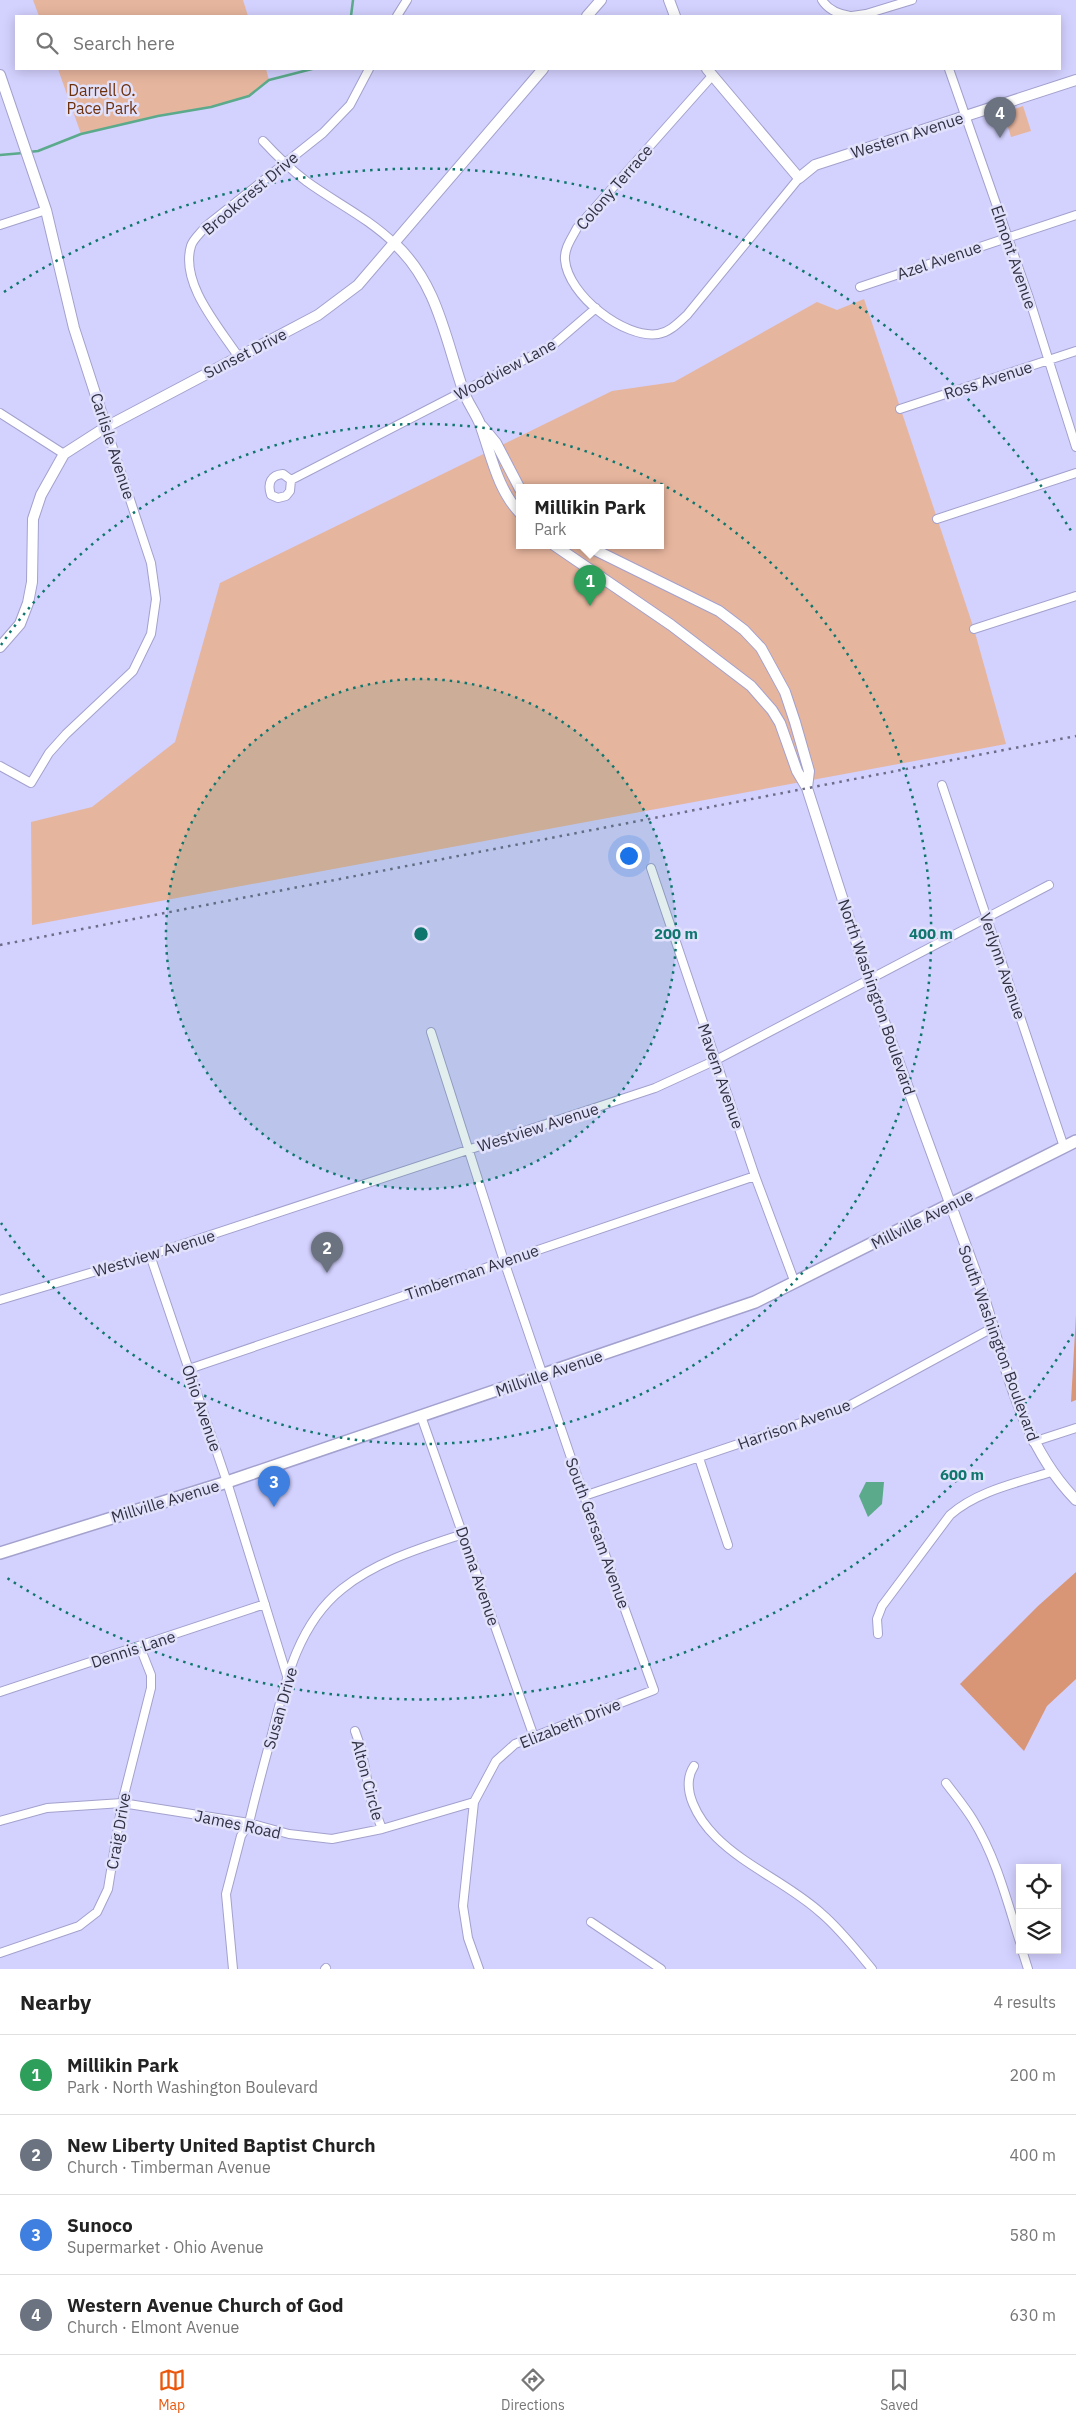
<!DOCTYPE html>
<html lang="en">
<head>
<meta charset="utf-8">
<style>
	:root { --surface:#fff; --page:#f6f6f6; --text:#222; --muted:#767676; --line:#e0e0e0; --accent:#ea580c }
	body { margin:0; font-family:"IBM Plex Sans",sans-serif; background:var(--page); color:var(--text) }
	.controls { position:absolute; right:15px; bottom:15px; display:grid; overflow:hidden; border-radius:0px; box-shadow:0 2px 12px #0003 }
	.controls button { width:45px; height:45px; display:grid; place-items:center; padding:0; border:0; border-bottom:1px solid var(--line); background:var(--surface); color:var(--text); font:25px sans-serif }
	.you { position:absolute; left:628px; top:855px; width:18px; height:18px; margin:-12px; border:4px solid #fff; border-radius:50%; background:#1a73e8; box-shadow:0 0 0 8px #1a73e833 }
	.badge { display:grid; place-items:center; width:32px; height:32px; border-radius:50%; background:var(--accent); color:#fff; font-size:16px; font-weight:700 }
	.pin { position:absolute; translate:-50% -41px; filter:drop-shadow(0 1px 2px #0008) }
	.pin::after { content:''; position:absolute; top:26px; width:18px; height:15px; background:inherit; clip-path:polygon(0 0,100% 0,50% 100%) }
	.popup { position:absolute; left:516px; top:484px; width:148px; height:65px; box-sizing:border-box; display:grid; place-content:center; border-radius:0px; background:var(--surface); filter:drop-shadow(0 1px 4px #0005); font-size:16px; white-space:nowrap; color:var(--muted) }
	.popup b { font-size:19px; color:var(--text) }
	.popup::after { content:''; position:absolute; left:50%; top:100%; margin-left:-10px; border:10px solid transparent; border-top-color:var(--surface) }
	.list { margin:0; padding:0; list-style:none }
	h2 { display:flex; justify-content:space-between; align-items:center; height:65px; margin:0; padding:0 20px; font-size:21px }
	h2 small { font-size:16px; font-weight:400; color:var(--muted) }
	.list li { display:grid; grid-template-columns:32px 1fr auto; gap:15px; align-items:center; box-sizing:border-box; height:80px; padding:0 20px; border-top:1px solid var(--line) }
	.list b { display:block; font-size:19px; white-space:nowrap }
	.list p { margin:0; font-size:16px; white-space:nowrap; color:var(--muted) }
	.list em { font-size:16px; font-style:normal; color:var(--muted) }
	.icon { flex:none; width:28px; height:28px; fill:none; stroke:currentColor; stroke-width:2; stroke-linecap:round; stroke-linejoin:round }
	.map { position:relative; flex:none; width:1076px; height:1969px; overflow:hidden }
	.search { position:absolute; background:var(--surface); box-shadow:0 2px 12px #0003; left:15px; right:15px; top:15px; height:55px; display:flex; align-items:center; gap:12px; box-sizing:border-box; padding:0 18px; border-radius:0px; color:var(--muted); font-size:19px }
	.sheet { height:385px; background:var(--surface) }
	nav { display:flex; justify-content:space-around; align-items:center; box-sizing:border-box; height:70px; border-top:1px solid var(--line); background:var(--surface); font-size:14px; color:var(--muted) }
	nav a { display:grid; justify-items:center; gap:2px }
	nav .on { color:var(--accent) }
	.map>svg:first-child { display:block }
	.green { fill:#e6b59e; fill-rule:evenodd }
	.forest { fill:#d99676 }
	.water { fill:#5aaa8b }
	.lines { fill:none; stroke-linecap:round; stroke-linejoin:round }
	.stream { stroke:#5aaa8b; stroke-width:2.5 }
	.minor-casing { stroke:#a3a1cd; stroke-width:10 }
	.tertiary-casing { stroke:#a3a1cd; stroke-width:12 }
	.secondary-casing { stroke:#a3a1cd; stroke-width:14 }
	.minor { stroke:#fff; stroke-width:8 }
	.tertiary { stroke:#fff; stroke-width:10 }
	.secondary { stroke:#fff; stroke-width:11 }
	.rail { stroke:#6e6d89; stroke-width:2.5; stroke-dasharray:2.5 5; stroke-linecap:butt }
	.ring { fill:none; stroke:#0f766e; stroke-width:2.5; stroke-dasharray:2.5 5 }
	.labels { text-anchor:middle; stroke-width:5; stroke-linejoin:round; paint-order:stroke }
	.park-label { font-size:16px; fill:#6e310d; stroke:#e1e1fc }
	.street-label { font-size:16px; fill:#323143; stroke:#e1e1fc }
	.centre { fill:#0f766e; stroke:#e1e1fc; stroke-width:2.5 }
	.ring-label { font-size:15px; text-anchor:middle; font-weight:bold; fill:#0f766e; stroke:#e1e1fc; stroke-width:5; stroke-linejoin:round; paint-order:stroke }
</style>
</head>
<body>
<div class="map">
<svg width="1076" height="1969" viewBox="0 0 1076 1969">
	<rect width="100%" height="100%" fill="#d3d1fe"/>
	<!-- green -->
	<path class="green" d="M33,0H243L248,16H39Z
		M58,69H266L269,80L249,96L211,107L158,116L81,134Z
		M1023,106L1031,131L1011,137L1004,113Z
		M864,299L974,629L1006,744L32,925L31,822L92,807L175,742L220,583L612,391L674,382L817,302L837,310ZM520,487H660V545H520Z"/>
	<!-- forest -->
	<path class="forest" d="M1076,1315V1400L1071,1402Z
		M1076,1572V1679L1047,1706L1024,1751L960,1684L1038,1606Z"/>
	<!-- water -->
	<path class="water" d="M866,1482H884L882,1504L868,1517L859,1496Z"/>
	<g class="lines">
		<!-- stream -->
		<path class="stream" d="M351,16L353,0
			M29,152L38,151L81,134L158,116L211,107L249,96L269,80L312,69
			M0,155L23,153"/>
		<defs>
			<path id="minor" d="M822,0C828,10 838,14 850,16
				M397,16L407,0
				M852,16L866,14L912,0
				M949,69L1029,298L1076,447
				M712,76L577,228C572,238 564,248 565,260C568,295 624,339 658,334C670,332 678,323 687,315L799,178
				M263,141C276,155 290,169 306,181C336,203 367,217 395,244
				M0,225L46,210
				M860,287L1076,215
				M238,356C218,326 180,283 191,246C193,239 201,233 205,227L323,133L350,105L369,69
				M900,409L1076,351
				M0,413L64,454
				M291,480L290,491L286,496L278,498L271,495C267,483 271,475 283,474L291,480L553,345L596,308
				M937,519L1076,473
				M974,629L1076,596
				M0,766L31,783L49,753L66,734L133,671L151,634L156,599L151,563L106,427
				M942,785L1064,1147
				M651,868L755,1176L795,1283
				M431,1032L504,1261L584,1496L654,1690L515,1744L496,1761L474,1802L463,1906L468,1938L479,1969
				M150,1255L227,1482L287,1676
				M0,1300L150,1255L655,1088L716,1060L1049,885
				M189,1369L755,1176
				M421,1416L534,1737
				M1033,1442L1076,1428
				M699,1458L728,1545
				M584,1496L845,1408L994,1327
				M878,1634L877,1619L882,1606L950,1515C977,1491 1017,1483 1051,1472
				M0,1692L265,1604
				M355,1731L361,1748L371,1800L382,1829
				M694,1766C679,1789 699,1820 716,1837C746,1867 789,1884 821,1913C840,1929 856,1950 872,1969
				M946,1783C955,1795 965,1807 973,1820C996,1857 1007,1901 1020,1942
				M0,1821L47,1808L122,1803L249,1823L289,1834L332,1839L382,1829L474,1802
				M591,1922L661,1969
				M1022,1950L1028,1969
				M0,1953L79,1926L97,1912L108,1889L122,1803L151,1688V1675L140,1647
				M233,1969L226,1894L241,1836L249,1823C256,1793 264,1764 272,1734C285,1682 298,1624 342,1589C377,1561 421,1548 463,1534
				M325,1969L326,1968"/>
			<path id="tertiary" d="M669,0L675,16
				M587,16L601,0
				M707,69L799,178L815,165L1076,80
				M0,75L46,210L74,328L106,427
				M395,244C437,283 445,337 463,390C467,402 475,412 480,424C491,454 497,489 520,513
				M482,426L496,443L520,489
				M554,545L671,625L751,686L772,710L780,723L797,771L807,788C828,853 848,918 870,982C904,1079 940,1175 975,1271C1003,1349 1016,1439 1076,1500
				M585,545L719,611L744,630L761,648L785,692L795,722L809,771L807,788
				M0,647L20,624L28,603L32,582L33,519L41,495L64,454L106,427L318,315L358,285L543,69"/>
			<path id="secondary" d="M0,1553L227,1482L755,1302L1076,1141"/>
		</defs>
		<!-- minor casing -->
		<use href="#minor" class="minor-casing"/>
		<!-- tertiary casing -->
		<use href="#tertiary" class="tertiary-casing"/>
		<!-- secondary casing -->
		<use href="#secondary" class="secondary-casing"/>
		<!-- minor -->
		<use href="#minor" class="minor"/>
		<!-- tertiary -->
		<use href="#tertiary" class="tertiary"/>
		<!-- secondary -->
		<use href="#secondary" class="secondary"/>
		<!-- rail -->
		<path class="rail" d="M0,945L1076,736"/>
	</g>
	<!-- distance rings -->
	<circle cx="421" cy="934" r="255" fill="#0f766e" fill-opacity=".12"/>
	<g class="ring">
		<circle cx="421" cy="934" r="255"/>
		<path d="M1 645A510 510 0 1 1 1 1223"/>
		<path d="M1073 1334A765 765 0 0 1 4 1576M4 292A765 765 0 0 1 1073 534"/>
	</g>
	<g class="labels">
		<!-- park labels -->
		<g class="park-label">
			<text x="102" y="96">Darrell O.<tspan x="102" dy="18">Pace Park</tspan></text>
		</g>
		<!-- street labels -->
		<g class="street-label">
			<text transform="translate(907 135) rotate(-18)" y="6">Western Avenue</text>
			<text transform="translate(614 187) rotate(-49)" y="6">Colony Terrace</text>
			<text transform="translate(250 193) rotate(-40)" y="6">Brookcrest Drive</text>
			<text transform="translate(1014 257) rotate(71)" y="6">Elmont Avenue</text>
			<text transform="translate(939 260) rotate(-19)" y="6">Azel Avenue</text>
			<text transform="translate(245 353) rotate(-27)" y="6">Sunset Drive</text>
			<text transform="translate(505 369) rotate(-28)" y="6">Woodview Lane</text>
			<text transform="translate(988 380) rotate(-18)" y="6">Ross Avenue</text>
			<text transform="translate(113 446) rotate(72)" y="6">Carlisle Avenue</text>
			<text transform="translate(1003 966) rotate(71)" y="6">Verlynn Avenue</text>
			<text transform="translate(877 997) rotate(71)" y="6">North Washington Boulevard</text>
			<text transform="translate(721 1076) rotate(71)" y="6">Mavern Avenue</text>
			<text transform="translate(538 1127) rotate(-18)" y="6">Westview Avenue</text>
			<text transform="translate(922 1219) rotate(-27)" y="6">Millville Avenue</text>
			<text transform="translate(154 1253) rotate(-17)" y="6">Westview Avenue</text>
			<text transform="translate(472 1272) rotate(-19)" y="6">Timberman Avenue</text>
			<text transform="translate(999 1343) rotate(70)" y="6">South Washington Boulevard</text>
			<text transform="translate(549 1373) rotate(-19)" y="6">Millville Avenue</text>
			<text transform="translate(202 1408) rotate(71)" y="6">Ohio Avenue</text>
			<text transform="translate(794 1424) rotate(-20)" y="6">Harrison Avenue</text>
			<text transform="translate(165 1501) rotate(-17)" y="6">Millville Avenue</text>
			<text transform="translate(598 1533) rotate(70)" y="6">South Gersam Avenue</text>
			<text transform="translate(478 1576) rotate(71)" y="6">Donna Avenue</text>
			<text transform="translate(133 1649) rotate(-18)" y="6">Dennis Lane</text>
			<text transform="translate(280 1708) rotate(-74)" y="6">Susan Drive</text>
			<text transform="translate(570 1723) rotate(-22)" y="6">Elizabeth Drive</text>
			<text transform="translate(368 1780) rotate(75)" y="6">Alton Circle</text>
			<text transform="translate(238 1824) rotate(12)" y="6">James Road</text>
			<text transform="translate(118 1831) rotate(-80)" y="6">Craig Drive</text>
		</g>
	</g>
	<circle cx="421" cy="934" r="8" class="centre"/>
	<g class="ring-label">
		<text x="676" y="939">200 m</text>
		<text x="931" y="939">400 m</text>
		<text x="962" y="1480">600 m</text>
	</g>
</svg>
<div class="controls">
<button><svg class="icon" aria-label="locate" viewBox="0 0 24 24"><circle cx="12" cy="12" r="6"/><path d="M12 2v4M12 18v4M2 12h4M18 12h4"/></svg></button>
<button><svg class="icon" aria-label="layers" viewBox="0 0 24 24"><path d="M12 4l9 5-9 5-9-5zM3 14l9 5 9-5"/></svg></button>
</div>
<div class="you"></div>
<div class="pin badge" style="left:590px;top:606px;background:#2e9e5b">1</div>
<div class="popup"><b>Millikin Park</b>Park</div>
<div class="pin badge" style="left:327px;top:1273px;background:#6b7280">2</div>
<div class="pin badge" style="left:274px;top:1507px;background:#3f7fe0">3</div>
<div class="pin badge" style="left:1000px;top:138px;background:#6b7280">4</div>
<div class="search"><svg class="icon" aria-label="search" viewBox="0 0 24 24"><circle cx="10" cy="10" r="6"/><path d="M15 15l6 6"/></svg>Search here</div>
</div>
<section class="sheet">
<h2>Nearby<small>4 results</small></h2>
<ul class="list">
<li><span class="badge" style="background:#2e9e5b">1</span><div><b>Millikin Park</b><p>Park · North Washington Boulevard</p></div><em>200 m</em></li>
<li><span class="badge" style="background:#6b7280">2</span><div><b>New Liberty United Baptist Church</b><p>Church · Timberman Avenue</p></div><em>400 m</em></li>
<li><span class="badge" style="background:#3f7fe0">3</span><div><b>Sunoco</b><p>Supermarket · Ohio Avenue</p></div><em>580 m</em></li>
<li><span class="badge" style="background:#6b7280">4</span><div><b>Western Avenue Church of God</b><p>Church · Elmont Avenue</p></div><em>630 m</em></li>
</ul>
</section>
<nav>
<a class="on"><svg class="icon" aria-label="map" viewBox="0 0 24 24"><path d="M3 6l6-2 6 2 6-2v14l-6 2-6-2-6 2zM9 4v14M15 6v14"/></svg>Map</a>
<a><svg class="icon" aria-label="directions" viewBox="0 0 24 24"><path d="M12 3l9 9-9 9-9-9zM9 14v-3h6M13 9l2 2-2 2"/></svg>Directions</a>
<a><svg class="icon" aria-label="saved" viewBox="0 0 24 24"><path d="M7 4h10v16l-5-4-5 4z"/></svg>Saved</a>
</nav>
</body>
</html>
